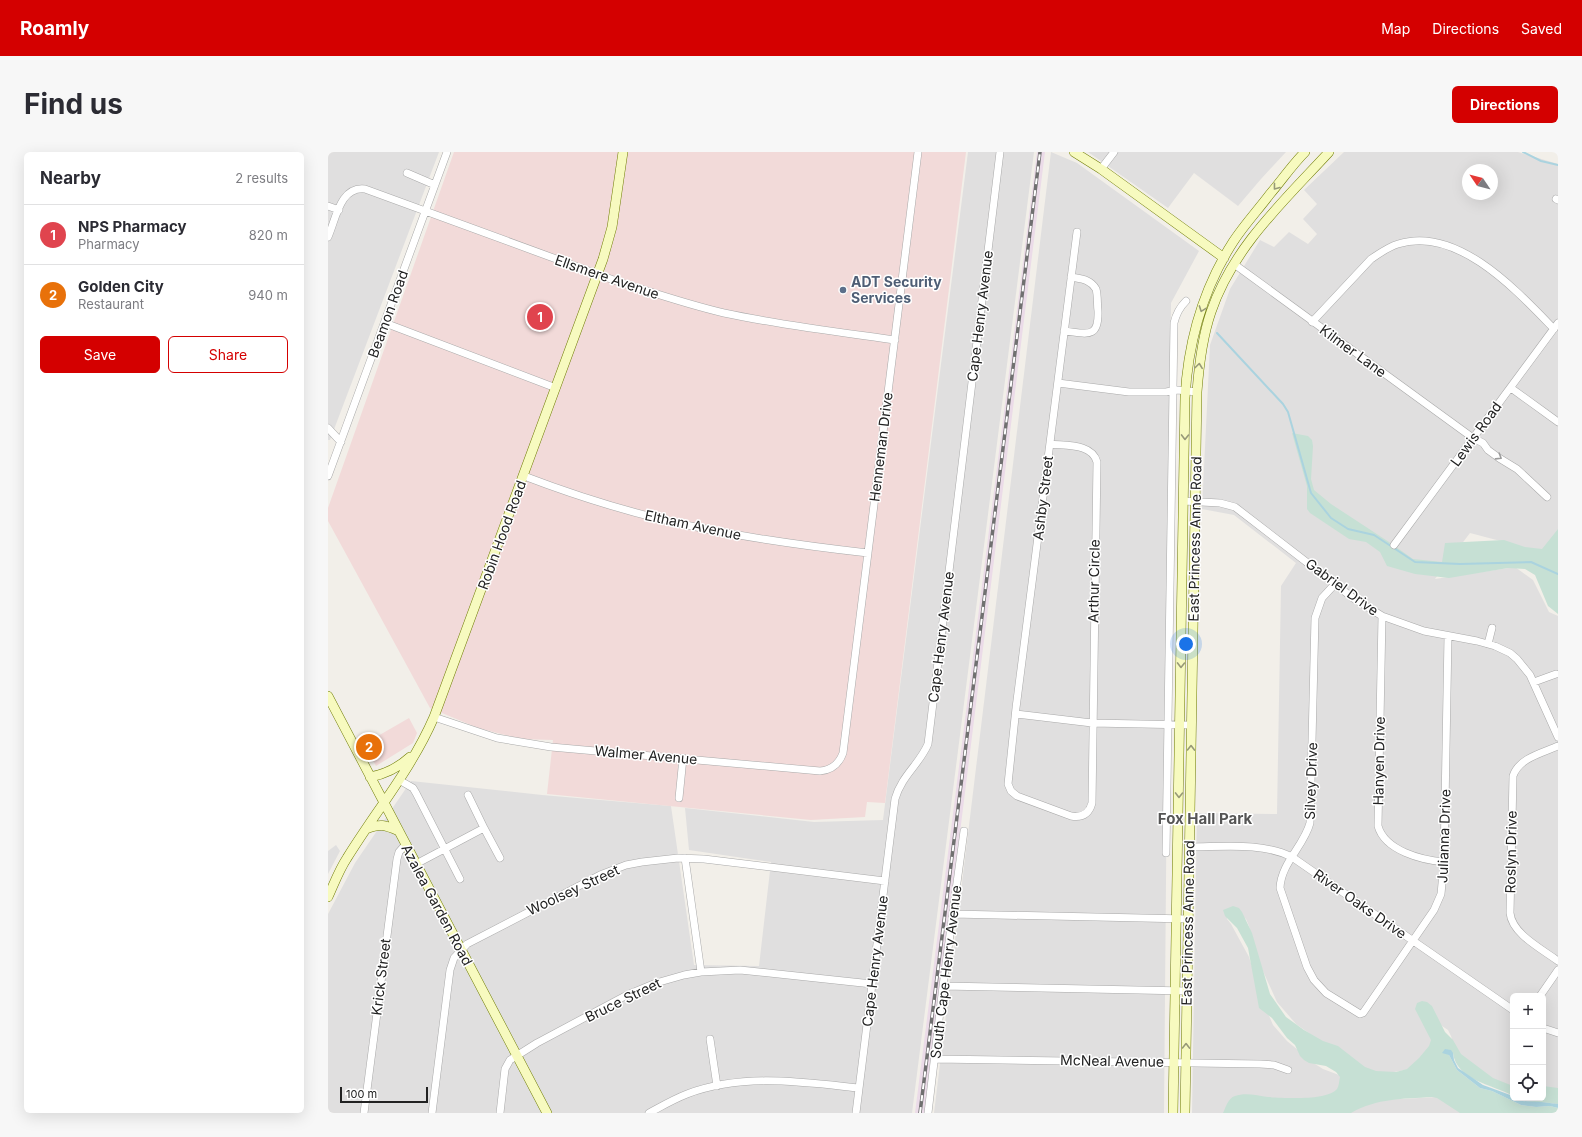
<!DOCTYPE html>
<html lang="en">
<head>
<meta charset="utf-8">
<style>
	:root { --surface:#fff; --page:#f7f7f7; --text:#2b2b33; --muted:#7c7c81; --line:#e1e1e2; --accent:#d40000 }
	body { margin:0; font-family:Inter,sans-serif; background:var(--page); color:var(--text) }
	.controls { position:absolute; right:12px; bottom:12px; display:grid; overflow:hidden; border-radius:6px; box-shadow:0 4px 16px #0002 }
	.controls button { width:36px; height:36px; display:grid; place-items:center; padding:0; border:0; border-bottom:1px solid var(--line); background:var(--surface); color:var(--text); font:20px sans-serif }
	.compass { position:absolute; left:1134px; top:12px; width:36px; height:36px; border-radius:50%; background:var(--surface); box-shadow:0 4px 16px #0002; rotate:305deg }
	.scale { position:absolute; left:12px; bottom:10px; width:88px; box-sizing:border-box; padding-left:4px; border:2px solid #222; border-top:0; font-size:11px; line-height:14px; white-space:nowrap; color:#222; -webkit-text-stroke:3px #fff; paint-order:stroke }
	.you { position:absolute; left:858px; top:492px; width:14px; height:14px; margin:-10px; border:3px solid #fff; border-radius:50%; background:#1a73e8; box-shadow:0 0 0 6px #1a73e833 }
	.badge { display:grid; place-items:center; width:26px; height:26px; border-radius:50%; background:var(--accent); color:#fff; font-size:13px; font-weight:700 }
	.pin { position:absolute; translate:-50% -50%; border:2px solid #fff; box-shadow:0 1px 4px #0006 }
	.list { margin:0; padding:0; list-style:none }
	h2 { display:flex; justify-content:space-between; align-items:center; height:52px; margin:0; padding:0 16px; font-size:17px }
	h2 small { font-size:13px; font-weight:400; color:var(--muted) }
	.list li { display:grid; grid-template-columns:26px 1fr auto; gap:12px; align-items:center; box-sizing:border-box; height:60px; padding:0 16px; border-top:1px solid var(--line) }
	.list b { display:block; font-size:15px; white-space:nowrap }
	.list p { margin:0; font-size:13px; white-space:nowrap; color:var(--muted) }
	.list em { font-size:13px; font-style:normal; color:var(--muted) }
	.actions { display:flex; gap:8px; padding:12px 16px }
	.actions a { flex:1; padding:9px 0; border:1px solid var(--accent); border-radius:6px; text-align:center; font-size:14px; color:var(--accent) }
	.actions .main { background:var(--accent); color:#fff }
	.icon { flex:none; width:22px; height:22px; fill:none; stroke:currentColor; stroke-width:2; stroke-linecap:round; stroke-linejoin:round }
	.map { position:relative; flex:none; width:1230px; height:961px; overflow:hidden; border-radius:6px }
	header { display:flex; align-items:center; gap:24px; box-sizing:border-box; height:56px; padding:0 20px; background:var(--accent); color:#fff }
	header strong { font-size:19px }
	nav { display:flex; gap:22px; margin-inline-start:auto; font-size:14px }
	.intro { display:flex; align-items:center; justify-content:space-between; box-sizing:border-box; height:96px; padding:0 24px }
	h1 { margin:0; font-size:28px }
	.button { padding:10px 18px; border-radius:6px; background:var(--accent); color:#fff; font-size:14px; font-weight:700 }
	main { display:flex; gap:24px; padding:0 24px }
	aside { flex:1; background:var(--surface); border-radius:6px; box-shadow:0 4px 16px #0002 }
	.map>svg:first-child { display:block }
	.residential { fill:#e0dfdf; fill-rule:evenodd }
	.commercial { fill:#f2dad9 }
	.industrial { fill:#ebdbe8 }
	.wetland { fill:#c6e0d4 }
	.water { fill:#aad3df }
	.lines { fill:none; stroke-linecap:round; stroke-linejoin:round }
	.stream { stroke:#aad3df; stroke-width:2 }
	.street-casing { stroke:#a9a9a9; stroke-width:8 }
	.secondary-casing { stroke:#707d05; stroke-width:10 }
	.street { stroke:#fff; stroke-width:7 }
	.secondary { stroke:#f7fabf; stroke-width:9 }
	.rail-casing { stroke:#707070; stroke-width:3.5 }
	.rail { stroke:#fff; stroke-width:2; stroke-dasharray:6; stroke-linecap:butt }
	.oneway { stroke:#979978 }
	.oneway2 { stroke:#9c9c9c }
	.service-dot { fill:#5c6f8a; stroke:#fff; stroke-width:1.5 }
	.labels { text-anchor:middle; stroke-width:3; stroke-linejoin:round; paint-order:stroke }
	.street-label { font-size:14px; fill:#222; stroke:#fff }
	.service-label { font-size:14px; font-weight:bold; fill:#4e5e75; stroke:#fff; text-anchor:start }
	.neighbourhood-label { font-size:15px; font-weight:bold; fill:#555; stroke:#fff }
</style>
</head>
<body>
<header>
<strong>Roamly</strong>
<nav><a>Map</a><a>Directions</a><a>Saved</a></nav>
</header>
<div class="intro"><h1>Find us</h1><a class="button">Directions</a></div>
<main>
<aside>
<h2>Nearby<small>2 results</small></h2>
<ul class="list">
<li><span class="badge" style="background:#e0444e">1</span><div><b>NPS Pharmacy</b><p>Pharmacy</p></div><em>820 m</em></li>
<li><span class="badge" style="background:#e8710a">2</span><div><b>Golden City</b><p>Restaurant</p></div><em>940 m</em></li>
</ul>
<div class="actions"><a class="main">Save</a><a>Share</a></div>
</aside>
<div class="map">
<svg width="1230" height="961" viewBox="0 0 1230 961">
	<rect width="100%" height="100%" fill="#f2efe9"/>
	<!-- residential -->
	<path class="residential" d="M0,0H111L2,288H0Z
		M640,0H706L584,961H0V762L27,711L83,629L214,643L343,654L366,813L431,814L443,710L361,698L357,656L486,670L555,668Z
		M723,0L749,11L871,99L843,151L836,961H606Z
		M760,0H958L933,27L910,54L866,21L840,56Z
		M1016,0H1190L1230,12V384L1218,401L1142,381L1107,427L1187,415L1205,428L1221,460L1230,464V954L1215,946V844H1185V942L1127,899L1123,884L1120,878L1108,870V896L1102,909L1077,918L1061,921L1033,918L968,872L949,850L929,806L921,774L918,767L913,763L900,762L899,767L903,772L921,805L936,852L945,873L959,889L987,912L995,917L1027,929L1028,933L956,961H864L869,661L949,662L953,434L968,411L906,363L874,357L882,193L902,137L932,88L946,95L961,80L980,92L989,82L975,67L989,52L976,38ZM1140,18H1164V42H1140Z
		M8,693L12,699L0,722V699Z
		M1035,945L1074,947L1109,945L1144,961H1015Z"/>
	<!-- commercial -->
	<path class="commercial" d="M126,0H638L557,651L539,650L537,665L483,668L219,642L225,588L193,587L150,576L102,556L0,369V356Z
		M81,566L89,581L85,591L48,614L36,592Z"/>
	<!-- industrial -->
	<path class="industrial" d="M709,0H717L597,961H587Z"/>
	<!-- wetland -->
	<path class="wetland" d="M964,281L980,284L984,288L985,294L983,327L986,338L1003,352L1061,390L1085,407L1114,410L1117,391L1176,388L1197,395L1214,397L1230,377V462L1220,454L1207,423L1197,417L1180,416L1121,426L1087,422L1059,414L1052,400L1038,390L1021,387L982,361L979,357V334Z
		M905,754L911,756L914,760L924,781L942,842L958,865L976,878L995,889L1010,894L1037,915L1048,919L1068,920L1079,917L1091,906L1101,894L1103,888L1087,857L1089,851L1094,849L1099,850L1104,854L1117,880L1125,888L1133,902L1165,926L1185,934V944C1164,932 1129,929 1125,901L1121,903L1129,918L1152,936L1164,939L1193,953L1208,955L1222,954L1230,956V961H1132L1109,946L1104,945C1074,947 1050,946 1023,961H895C898,955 900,946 907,944C918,940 930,944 940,945C956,946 999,949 1009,937C1011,934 1011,929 1012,925L1008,920L998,914L981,911L976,908L972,904L967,893L959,886L944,866L931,856L920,796L909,776L897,764L895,758Z
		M1215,934L1230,936V952C1218,950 1198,951 1188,946H1215Z"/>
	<!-- water -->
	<path class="water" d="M1117,897L1123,898L1125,901L1126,908L1130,916L1155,933L1185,944V946H1188L1194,949L1213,950L1230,952V956L1222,954L1208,955L1193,953L1164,939L1152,936L1129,918L1121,903L1114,901Z"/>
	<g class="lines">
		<!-- stream -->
		<path class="stream" d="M1195,0L1213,9L1230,13
			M889,181L955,252L960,260L983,341L1003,366L1020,377L1046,383L1087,410L1132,412L1203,410L1230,422"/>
		<defs>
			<path id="street" d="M773,17L786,0
				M79,21L107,33
				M1228,47L1230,48
				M0,54L11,58
				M0,85C8,67 12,34 37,37L291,130C326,141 361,153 396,161C452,173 510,180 567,188
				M906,112L1145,286L1155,291L1160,298L1171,306L1189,317L1219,345
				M984,170L1043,107C1052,101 1060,95 1070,92C1129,73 1189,139 1226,177
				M57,171L228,236
				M736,179C758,181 771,188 770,159C769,152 770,144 768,137C762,127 753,127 743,125
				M730,231L801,240H838L849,238L869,240
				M1183,236L1230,270
				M0,276L13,290
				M722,292C737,294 764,291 769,310L764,651C761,662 754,666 743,664L689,644L683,639L680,632L688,556L749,80
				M0,324L119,0
				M196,324C256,347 319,366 383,378C435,388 487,395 540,401
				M855,349L892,351L907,355L1025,446L1054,464L1096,479L1149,489L1167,494L1182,501L1189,507L1202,523L1230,585
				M1066,393L1230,171
				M1007,432L994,446L987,466L982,671C976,694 953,711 952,736L979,815L986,828L998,841L1032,862L1035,861L1106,758L1113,742L1116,710L1120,484
				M1054,464L1050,674C1057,699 1094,708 1116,710
				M1160,492L1164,476
				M1206,530L1228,522
				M688,562L764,571L863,573
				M106,565L169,586L223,595L492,619C504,618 511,612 515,601L590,0
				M1230,594C1214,601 1191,606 1185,624L1182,761C1184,782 1214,797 1230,809
				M71,628L85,636L88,641L132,727
				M140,643L156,676
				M351,646L355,606
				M861,695C895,695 934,690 964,705L1185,858
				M838,701L846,171C848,162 851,156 858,149
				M357,706L373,820
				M88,712L156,676L172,706
				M625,762L860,767
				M615,834L859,839
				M1212,844L1230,818
				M1215,876L1230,881
				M382,887L389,934
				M607,907L932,912L946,913L960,918
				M36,961L69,707L71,700L78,692
				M104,961L122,818L126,806L139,792L272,723L298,713L314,710L350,706L376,707L557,729
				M172,961L177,917L182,908L209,891L299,843L328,831L356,823L373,820L412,818L544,832
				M321,961C334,954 346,947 359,942C415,921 474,930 531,936
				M528,961L567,647C574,623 591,613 600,592L672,0
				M600,961L615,834L636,679"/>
			<path id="secondary" d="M746,0L773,17L896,106
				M0,544L219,961
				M42,625C58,622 70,616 82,605
				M38,677C53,671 57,673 71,679
				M0,745C6,732 11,718 19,706C48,659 84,616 106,565L275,107L284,75L295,0
				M845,961L857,246C860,190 875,137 905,90C916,73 930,58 942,42C954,28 964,13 977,0
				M857,961L869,240C871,213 874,186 883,160C905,95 956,49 1001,0"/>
		</defs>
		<!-- street casing -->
		<use href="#street" class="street-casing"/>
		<!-- secondary casing -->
		<use href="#secondary" class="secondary-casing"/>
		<!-- street -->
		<use href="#street" class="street"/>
		<!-- secondary -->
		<use href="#secondary" class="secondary"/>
		<defs>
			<path id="rail" d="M592,961L712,0"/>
		</defs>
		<!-- rail casing -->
		<use href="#rail" class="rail-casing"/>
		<!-- rail -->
		<use href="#rail" class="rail"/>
	</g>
	<!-- one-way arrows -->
	<defs><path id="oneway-chevron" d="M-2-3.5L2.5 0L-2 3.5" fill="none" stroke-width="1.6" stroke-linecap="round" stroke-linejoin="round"/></defs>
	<g class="oneway">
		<use href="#oneway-chevron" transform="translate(948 35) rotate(128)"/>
		<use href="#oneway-chevron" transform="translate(874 157) rotate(110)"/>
		<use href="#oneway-chevron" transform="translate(871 214) rotate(-83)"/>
		<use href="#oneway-chevron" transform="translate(857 285) rotate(91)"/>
		<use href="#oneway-chevron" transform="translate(853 513) rotate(91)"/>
		<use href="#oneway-chevron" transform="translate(863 596) rotate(-89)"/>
		<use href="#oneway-chevron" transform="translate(851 643) rotate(91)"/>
		<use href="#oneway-chevron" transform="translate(858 894) rotate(-89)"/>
	</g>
	<use class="oneway2" href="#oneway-chevron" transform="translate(1171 305) rotate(32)"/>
	<!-- markers -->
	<circle class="service-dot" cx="515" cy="138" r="4"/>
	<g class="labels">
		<!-- street labels -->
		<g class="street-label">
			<text transform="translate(279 125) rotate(19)" y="5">Ellsmere Avenue</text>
			<text transform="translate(60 162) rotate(-70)" y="5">Beamon Road</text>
			<text transform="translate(652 164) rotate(-83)" y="5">Cape Henry Avenue</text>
			<text transform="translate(1025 199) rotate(36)" y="5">Kilmer Lane</text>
			<text transform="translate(1148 282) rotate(-54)" y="5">Lewis Road</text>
			<text transform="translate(553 295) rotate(-83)" y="5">Henneman Drive</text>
			<text transform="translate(715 346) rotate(-83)" y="5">Ashby Street</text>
			<text transform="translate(365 373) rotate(12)" y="5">Eltham Avenue</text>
			<text transform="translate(174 383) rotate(-70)" y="5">Robin Hood Road</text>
			<text transform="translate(867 387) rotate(-89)" y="5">East Princess Anne Road</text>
			<text transform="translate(766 429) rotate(-89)" y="5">Arthur Circle</text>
			<text transform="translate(1014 435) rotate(36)" y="5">Gabriel Drive</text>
			<text transform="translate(613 485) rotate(-83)" y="5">Cape Henry Avenue</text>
			<text transform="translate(318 603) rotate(5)" y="5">Walmer Avenue</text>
			<text transform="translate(1051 609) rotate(-89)" y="5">Hanyen Drive</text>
			<text transform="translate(983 629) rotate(-88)" y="5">Silvey Drive</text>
			<text transform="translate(1116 684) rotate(-88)" y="5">Julianna Drive</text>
			<text transform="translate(1183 700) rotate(-89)" y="5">Roslyn Drive</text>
			<text transform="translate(245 738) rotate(-25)" y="5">Woolsey Street</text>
			<text transform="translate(1032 752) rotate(35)" y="5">River Oaks Drive</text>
			<text transform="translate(109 753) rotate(62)" y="5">Azalea Garden Road</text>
			<text transform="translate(860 771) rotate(-89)" y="5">East Princess Anne Road</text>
			<text transform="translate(547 809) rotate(-83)" y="5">Cape Henry Avenue</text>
			<text transform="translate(618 820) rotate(-83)" y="5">South Cape Henry Avenue</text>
			<text transform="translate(53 825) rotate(-83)" y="5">Krick Street</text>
			<text transform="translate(295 848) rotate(-26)" y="5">Bruce Street</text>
			<text transform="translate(784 909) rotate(1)" y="5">McNeal Avenue</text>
		</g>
		<!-- service labels -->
		<g class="service-label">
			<text x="523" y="135">ADT Security<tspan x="523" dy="16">Services</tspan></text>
		</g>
		<!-- neighbourhood labels -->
		<g class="neighbourhood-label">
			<text x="877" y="672">Fox Hall Park</text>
		</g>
	</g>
</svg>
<div class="controls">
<button>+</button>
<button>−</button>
<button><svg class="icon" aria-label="locate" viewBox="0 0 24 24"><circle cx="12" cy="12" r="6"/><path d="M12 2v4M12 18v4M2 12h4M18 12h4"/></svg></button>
</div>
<svg class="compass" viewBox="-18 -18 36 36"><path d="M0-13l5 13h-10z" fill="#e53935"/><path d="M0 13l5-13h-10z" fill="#7c7c81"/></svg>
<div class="scale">100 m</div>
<div class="you"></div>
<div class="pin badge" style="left:212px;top:165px;background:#e0444e">1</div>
<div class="pin badge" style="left:41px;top:595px;background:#e8710a">2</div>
</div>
</main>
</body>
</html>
